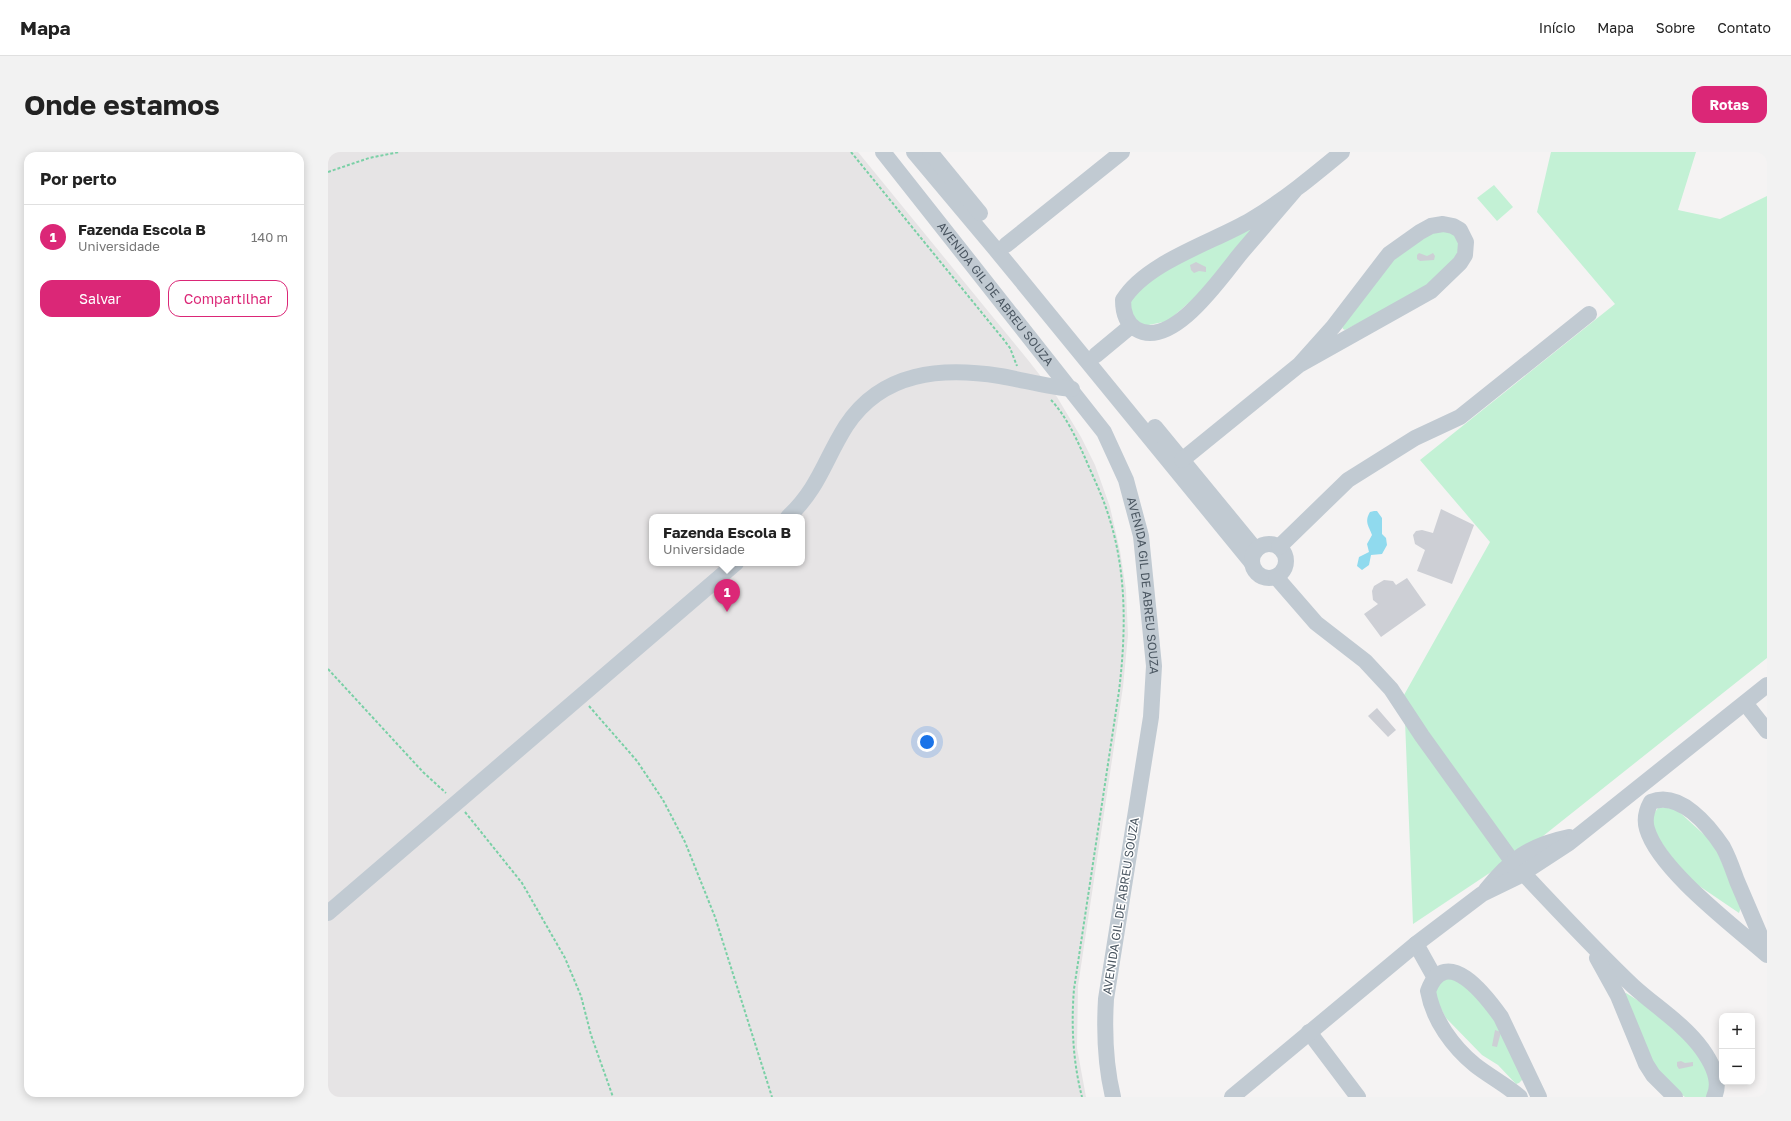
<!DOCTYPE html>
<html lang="pt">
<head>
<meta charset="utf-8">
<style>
	:root { --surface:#fff; --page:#f2f2f2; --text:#222; --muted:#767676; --line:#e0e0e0; --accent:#db2777 }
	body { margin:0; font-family:"Golos Text",sans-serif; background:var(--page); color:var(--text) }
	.controls { position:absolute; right:12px; bottom:12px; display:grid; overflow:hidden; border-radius:8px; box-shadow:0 2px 10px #0003 }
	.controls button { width:36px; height:36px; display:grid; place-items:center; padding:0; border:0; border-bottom:1px solid var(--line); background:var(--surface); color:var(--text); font:20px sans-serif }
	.you { position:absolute; left:599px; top:590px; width:14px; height:14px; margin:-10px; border:3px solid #fff; border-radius:50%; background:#1a73e8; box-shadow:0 0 0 6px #1a73e833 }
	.badge { display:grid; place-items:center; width:26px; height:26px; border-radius:50%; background:var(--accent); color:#fff; font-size:13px; font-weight:700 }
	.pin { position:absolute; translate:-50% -33px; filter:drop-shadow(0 1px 2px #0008) }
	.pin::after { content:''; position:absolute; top:21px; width:14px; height:12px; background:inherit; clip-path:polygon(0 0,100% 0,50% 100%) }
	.popup { position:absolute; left:321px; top:362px; width:156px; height:52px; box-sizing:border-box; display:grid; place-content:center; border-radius:8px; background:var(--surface); filter:drop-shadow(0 1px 3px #0005); font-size:13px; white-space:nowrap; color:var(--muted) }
	.popup b { font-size:15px; color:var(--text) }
	.popup::after { content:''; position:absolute; left:50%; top:100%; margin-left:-8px; border:8px solid transparent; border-top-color:var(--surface) }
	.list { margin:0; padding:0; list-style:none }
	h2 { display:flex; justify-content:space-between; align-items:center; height:52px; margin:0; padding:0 16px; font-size:17px }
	h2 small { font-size:13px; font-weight:400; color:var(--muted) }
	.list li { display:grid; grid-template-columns:26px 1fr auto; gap:12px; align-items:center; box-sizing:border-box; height:64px; padding:0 16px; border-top:1px solid var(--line) }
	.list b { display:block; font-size:15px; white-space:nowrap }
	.list p { margin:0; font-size:13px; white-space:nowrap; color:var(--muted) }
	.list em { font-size:13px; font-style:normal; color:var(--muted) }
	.actions { display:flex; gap:8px; padding:12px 16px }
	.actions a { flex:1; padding:9px 0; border:1px solid var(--accent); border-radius:12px; text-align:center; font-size:14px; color:var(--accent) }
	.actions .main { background:var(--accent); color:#fff }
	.map { position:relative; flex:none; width:1439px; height:945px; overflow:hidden; border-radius:12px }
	header { display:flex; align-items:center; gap:24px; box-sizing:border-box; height:56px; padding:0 20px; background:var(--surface); border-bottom:1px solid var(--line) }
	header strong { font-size:19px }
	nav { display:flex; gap:22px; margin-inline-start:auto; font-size:14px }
	.intro { display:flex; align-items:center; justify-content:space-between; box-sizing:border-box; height:96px; padding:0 24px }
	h1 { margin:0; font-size:28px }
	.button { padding:10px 18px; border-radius:12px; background:var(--accent); color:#fff; font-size:14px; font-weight:700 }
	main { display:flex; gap:24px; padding:0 24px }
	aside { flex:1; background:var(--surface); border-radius:12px; box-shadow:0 2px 10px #0003 }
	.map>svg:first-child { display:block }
	.education { fill:#e6e4e5; fill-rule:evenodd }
	.green { fill:#c3f1d5 }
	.water { fill:#90daee }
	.building { fill:#cdcfd5 }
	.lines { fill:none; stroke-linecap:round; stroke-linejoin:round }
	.path { stroke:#7ad0a6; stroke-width:2; stroke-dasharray:3 2; stroke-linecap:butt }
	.minor { stroke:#c1cad2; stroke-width:16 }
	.labels { text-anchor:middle; stroke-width:3; stroke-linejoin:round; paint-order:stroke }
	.street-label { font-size:12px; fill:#4a5661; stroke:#fff }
</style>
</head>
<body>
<header>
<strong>Mapa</strong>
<nav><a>Início</a><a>Mapa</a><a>Sobre</a><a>Contato</a></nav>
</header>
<div class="intro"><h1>Onde estamos</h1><a class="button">Rotas</a></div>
<main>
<aside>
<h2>Por perto<small></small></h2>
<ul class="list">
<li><span class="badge">1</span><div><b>Fazenda Escola B</b><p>Universidade</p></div><em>140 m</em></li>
</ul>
<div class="actions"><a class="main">Salvar</a><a>Compartilhar</a></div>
</aside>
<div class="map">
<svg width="1439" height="945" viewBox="0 0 1439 945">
	<rect width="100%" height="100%" fill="#f5f3f3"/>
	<!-- education -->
	<path class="education" d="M0,0H530L700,208L729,245L753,285L767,313L782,355L792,399L798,438L800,483L795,535L750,834L749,896L758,945H0ZM324,365H474V411H324Z"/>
	<!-- green -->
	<path class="green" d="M1223,0H1368L1350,58L1392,67L1439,44V506L1205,692L1085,772L1076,543L1162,390L1092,308L1287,152L1209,60Z
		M1166,33L1185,55L1169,69L1149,46Z
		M926,74L881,133L840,169L811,175L800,154L805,142L837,118Z
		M1112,77H1123L1132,93L1130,102L1099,136L1017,178L1015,177L1014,174L1065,106L1095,85Z
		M1331,655L1348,657L1383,689L1389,699L1413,755L1411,761L1358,725L1323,676L1326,661Z
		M1114,824L1130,825L1168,862L1195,927L1191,931L1188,932L1170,913L1154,903L1118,866L1108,847V833Z
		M1298,841L1333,863L1370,902L1385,929L1379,945H1357L1351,941L1319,906L1296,842Z"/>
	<!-- water -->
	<path class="water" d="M1046,359H1049L1054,366V382L1058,386L1059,393L1054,402L1043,403L1041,413L1034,418L1029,414L1031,405L1041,400L1039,392L1044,383C1041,374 1036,370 1042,360Z"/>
	<!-- building -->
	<path class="building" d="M1091,101L1099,104L1105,101L1107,104L1106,108L1092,109L1089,107V103Z
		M868,110L878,115V120L871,119L866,121L863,118L862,113Z
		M1113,357L1146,373L1124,432L1089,419L1097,398L1087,392L1085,383L1088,379L1094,378L1105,381Z
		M1079,426L1098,453L1053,485L1036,462L1050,452L1045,448L1044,439L1046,434L1056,428L1065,429L1068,433Z
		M1049,556L1068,578L1060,585L1040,564Z
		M1167,878L1173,880L1169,895L1164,894Z
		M1353,909L1357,911L1365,910V914L1351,917L1349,914V910Z"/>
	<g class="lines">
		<!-- path -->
		<path class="path" d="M523,0L676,188L682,196L689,214
			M0,20L41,6L71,0
			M723,248C739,265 749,288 758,308C766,327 775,345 781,365C799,421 798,481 791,539L746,837C743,873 745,910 754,945
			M0,517L95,620L118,641
			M261,554L309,609L335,648L357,690L387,765L444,945
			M137,660L194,731L237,806L253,844L263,883L285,945"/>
		<!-- minor -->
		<g class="minor">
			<path id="s1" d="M555,0L776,280L798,328L813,384L826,514L823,565L778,847C776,881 777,912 785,945"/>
			<path d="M586,0L669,99L924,411"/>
			<path d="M602,0L652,61"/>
			<path d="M967,38C949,59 931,80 913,101C894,124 844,199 808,177C798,171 795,159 795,148C818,110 886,90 923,68C956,48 985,24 1014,0"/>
			<path d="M678,93L794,0"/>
			<path d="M768,203L803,174"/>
			<path d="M827,275L928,398"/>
			<path d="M854,308L971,213L1005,175L1061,102L1092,80L1103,74L1115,72L1125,74L1132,78L1138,90L1137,103L1132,111L1103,139L971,213"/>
			<path d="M460,365C491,336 497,307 518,274C554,219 614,215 672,224C696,228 719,235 744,237"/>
			<circle cx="941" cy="409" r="17"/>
			<path d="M951,395L1020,328L1087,286L1132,265L1261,162"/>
			<path d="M948,425L988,471L1037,509L1063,537L1094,584L1184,709"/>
			<path d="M1417,551L1439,579"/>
			<path d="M1195,721C1231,759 1267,798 1305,834C1328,855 1356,872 1374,897C1384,911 1394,929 1386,945"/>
			<path d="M1158,738C1182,708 1202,693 1241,685"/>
			<path d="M0,761L408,411"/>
			<path d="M1088,792L1107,826"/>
			<path d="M1439,799C1429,776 1419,752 1409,729C1405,718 1401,706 1395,695C1381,674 1352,638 1323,650C1318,659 1316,667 1319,677C1331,718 1406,774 1439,803"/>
			<path d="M1269,806L1290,844L1318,912L1325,923L1347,945"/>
			<path d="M981,880L1030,945"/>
			<path d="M904,945L1088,792L1154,742L1189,725L1241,691L1439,533"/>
			<path d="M1192,945C1178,933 1161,924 1147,913C1125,895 1105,868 1100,839C1118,791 1158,844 1173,865L1211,945"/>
		</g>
	</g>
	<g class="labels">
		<!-- street labels -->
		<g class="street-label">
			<text dy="4" stroke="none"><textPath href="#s1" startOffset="181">AVENIDA GIL DE ABREU SOUZA</textPath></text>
			<text dy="4" stroke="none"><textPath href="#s1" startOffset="517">AVENIDA GIL DE ABREU SOUZA</textPath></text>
			<text transform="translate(793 754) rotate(-81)" y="4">AVENIDA GIL DE ABREU SOUZA</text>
		</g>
	</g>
</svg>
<div class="controls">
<button>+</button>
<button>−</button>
</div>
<div class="you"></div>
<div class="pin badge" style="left:399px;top:460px">1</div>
<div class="popup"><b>Fazenda Escola B</b>Universidade</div>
</div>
</main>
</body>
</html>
